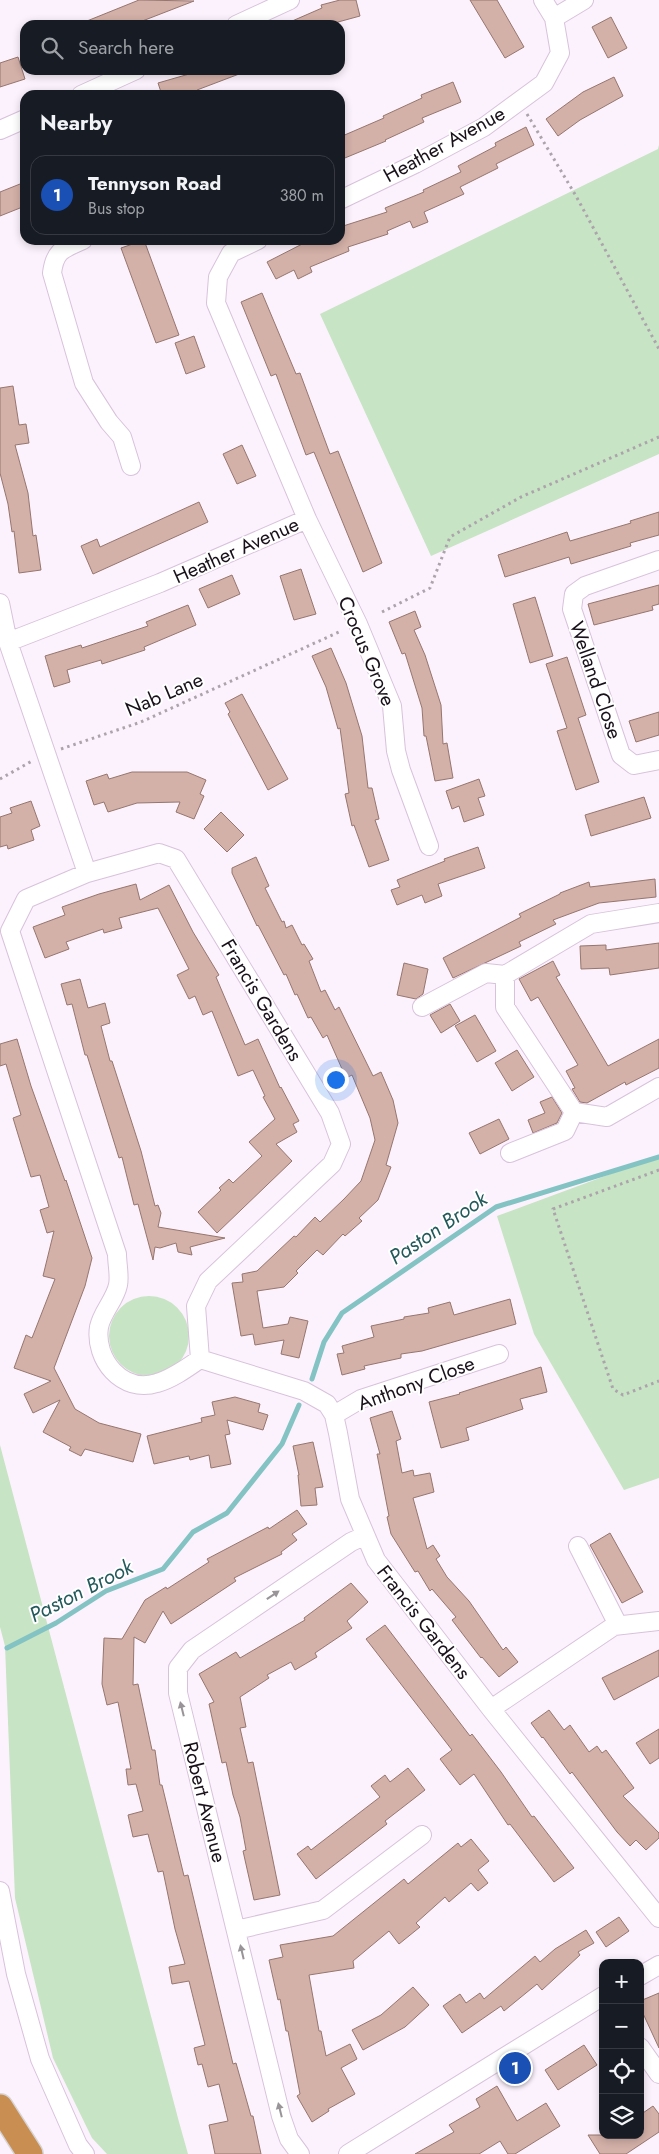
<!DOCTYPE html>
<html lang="en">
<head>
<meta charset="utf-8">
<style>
	:root { --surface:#171b24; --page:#242831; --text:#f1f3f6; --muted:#9ea1a6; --line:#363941; --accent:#3688b8 }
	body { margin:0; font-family:Jost,sans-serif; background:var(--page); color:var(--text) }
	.controls { position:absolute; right:15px; bottom:15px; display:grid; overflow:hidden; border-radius:10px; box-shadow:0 2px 8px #0003 }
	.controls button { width:45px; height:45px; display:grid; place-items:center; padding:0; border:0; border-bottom:1px solid var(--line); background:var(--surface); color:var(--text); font:25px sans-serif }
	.you { position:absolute; left:335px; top:1079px; width:18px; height:18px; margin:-12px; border:4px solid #fff; border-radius:50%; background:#1a73e8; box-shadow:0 0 0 8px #1a73e833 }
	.badge { display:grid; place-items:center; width:32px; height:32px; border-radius:50%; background:var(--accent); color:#fff; font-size:16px; font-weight:700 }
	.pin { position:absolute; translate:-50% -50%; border:2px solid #fff; box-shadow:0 1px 5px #0006 }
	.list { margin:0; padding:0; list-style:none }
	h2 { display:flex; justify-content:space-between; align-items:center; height:65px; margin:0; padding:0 20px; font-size:21px }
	h2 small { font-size:16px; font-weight:400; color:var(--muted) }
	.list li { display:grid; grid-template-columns:32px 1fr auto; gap:15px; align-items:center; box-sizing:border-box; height:80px; margin:0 10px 10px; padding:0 10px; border:1px solid var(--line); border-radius:15px }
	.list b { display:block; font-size:19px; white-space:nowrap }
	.list p { margin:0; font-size:16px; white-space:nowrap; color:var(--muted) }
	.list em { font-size:16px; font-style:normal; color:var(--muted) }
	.icon { flex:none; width:28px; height:28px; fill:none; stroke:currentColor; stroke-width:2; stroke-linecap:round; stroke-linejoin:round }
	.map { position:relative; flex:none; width:659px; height:2154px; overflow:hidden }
	.search { position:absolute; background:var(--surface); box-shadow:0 2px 8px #0003; left:20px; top:20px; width:325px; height:55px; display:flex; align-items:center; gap:12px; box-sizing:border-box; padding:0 18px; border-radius:15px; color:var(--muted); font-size:19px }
	.panel { position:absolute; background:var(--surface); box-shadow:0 2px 8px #0003; left:20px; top:90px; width:325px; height:155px; border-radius:15px }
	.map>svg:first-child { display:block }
	.green { fill:#c7e4c4 }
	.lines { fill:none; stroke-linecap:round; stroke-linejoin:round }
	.stream { stroke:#83c3c3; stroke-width:5 }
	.building { fill:#d3b0a8; stroke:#96766e }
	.minor-casing { stroke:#d8c2db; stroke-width:20 }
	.highway-casing { stroke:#d6d4d6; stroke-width:28 }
	.path { stroke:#aca3ad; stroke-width:3; stroke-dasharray:2.5 4; stroke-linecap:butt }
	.minor { stroke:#fff; stroke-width:18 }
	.highway { stroke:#c98e51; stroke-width:25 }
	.oneway { fill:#989498 }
	.labels { text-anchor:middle; stroke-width:4; stroke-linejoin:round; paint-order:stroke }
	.street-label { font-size:20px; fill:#19111a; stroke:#fff }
	.water-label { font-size:21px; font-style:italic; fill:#23595a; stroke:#fff }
</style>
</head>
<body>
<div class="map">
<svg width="659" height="2154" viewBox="0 0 659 2154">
	<rect width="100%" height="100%" fill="#fcf2fd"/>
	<!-- green -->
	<path class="green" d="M659,145V454L431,556L320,314L658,149Z
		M659,1156V1478L624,1490L534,1334L497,1216Z
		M109 1336a40 40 0 1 1 80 0a40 40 0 1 1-80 0Z
		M0,1445L179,2122L188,2154H107L92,2138L53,2058L15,1898L5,1646L0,1627Z"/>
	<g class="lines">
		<!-- stream -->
		<path class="stream" d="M312,1379L324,1342L342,1313L496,1207L659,1157
			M7,1648L56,1623L106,1591L163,1569L193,1532L227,1513L282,1444L299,1405"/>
	</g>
	<!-- building -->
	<path class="building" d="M139,0L194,1L132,25H77Z
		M340,0H356L360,16L327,25H283L322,8L321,5Z
		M470,0H497L524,47L505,58Z
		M611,17L627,48L608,58L592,27Z
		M18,57L25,79L0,87V63Z
		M203,70L247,71L197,90L199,95H162L158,83Z
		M614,77L623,96L580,120L558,136L546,119L583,92Z
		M453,82L461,102L422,118L424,122L385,140L386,141L340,160V137L384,118L383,116L422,98L421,95Z
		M526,127L534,145L496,164L498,168L460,187L464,194L424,212L428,222L413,228L410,221L387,231L388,234L348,247L349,251L310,267L312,272L298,279L294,270L276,279L267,262L310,240H340V227L387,212L385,208L424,192L423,190L461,172L458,166L496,146L495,143Z
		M25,182V206L0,216V192Z
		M144,240L179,335L156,343L121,248Z
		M262,293L296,374L300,373L330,454L338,451L382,563L363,572L314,452L306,455L276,374L271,376L241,302Z
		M194,336L205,367L186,374L175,343Z
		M13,386L19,425L26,424L29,443L15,445L28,493L33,536L36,535L41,570L19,573L14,531L12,532L8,504L0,473V388Z
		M242,445L256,476L237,484L223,454Z
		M199,502L208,522L93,574L81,546L97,539L100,547Z
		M659,512V535L630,543L631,546L571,564L569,557L505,577L498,555L567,532L570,541L631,523L630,521Z
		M301,569L316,614L294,620L280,576Z
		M232,575L240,594L208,608L199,589Z
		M659,585V604L652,606L653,610L594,625L588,604Z
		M535,597L553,656L530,663L513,604Z
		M188,605L196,625L144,647L145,650L102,664L101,660L67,670L70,682L54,687L45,656L81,645L82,648L148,626L146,622Z
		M415,611L421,627L414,630L425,655L441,705L443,744L447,743L453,778L435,781L426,736H424L422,708L405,653L402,654L389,622Z
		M331,648L346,683L362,736L368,788H372L379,819L375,820L389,860L369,867L354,825L352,826L345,794L349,793L340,728L338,729L326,687L312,656Z
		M567,657L586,715L578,718L599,782L576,790L557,731L567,728L546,664Z
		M242,694L288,779L268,790L228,714L230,712L225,703Z
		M659,712V735L636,742L629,721Z
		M132,772H187L206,780L200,794L204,796L194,819L176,812L180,802L137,803L108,812L104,802L94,805L86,781L107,774L109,779Z
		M479,779L485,796L478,798L484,815L464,822L459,806L452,809L446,791Z
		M644,797L651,818L591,836L585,815Z
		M31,801L40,826L31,830L34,840L8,849L7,845L0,847V817L12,813L10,808Z
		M221,812L244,835L227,852L204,829Z
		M478,847L485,868L438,884L442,896L425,903L422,895L397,905L391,890L400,887L397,880L445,861L444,859Z
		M256,857L269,886L265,888L282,922L284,921L286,928L292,925L302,945L304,944L313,959L309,961L321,992L325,990L335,1010L339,1007L373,1076L381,1072L393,1100L398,1123L386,1165L391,1167L378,1200L359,1218L362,1221L345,1236L343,1234L323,1255L317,1250L296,1271L298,1273L284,1287L257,1291L263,1328L288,1324L290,1317L308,1321L299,1358L281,1354L284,1340L255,1345L253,1334L241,1336L232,1283L243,1282L242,1274L257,1271L294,1236L296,1237L315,1217L320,1222L344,1199L361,1181L375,1140L370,1118L352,1075L346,1078L327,1035L323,1038L311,1017L308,1018L297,994L295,995L286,974L284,975L258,925L257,926L232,873V868Z
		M655,879L656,897L599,903L553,920L556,924L519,942L521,946L453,978L443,958L521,917L519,914L560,894V893L589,882L590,887Z
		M136,884L140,900L169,885L193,932L219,975L216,977L245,1045L258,1039L280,1088L281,1087L299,1121L293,1124L297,1132L276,1144L292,1161L217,1233L198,1212L221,1190L219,1188L229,1179L233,1183L262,1156L249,1142L275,1119L263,1097L265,1096L253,1070L238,1076L212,1011L203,1015L195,996L189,999L177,975L189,969L158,908L119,918L122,928L104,933L103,929L66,942L69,949L45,958L33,927L65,915L62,907L99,894Z
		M659,943V968L610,975L609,968L581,969L580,946L606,945V950Z
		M553,961L560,975L556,977L608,1066L659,1039V1068L626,1085L625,1082L587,1103L580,1102L572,1089L575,1088L566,1071L578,1065L538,997L531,1001L519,979Z
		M404,963L428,969L423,994L416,999L397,995Z
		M80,979L88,1008L105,1003L110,1023L101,1026L110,1061H112L141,1151L155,1206L158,1205L161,1213L158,1227L225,1238L190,1247L192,1255L178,1252L176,1243L160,1248L155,1247L153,1260L138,1204L134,1205L122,1157L119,1158L87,1055H85L72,1004L67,1005L61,984Z
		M450,1004L460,1021L441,1033L430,1015Z
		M475,1015L496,1051L477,1062L455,1026Z
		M17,1039L31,1086L65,1181L66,1180L92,1258L85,1286L54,1368L75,1409L99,1423L141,1434L133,1462L85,1449L81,1456L69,1450L71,1447L43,1432L60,1400L33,1413L24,1394L51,1381L14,1368L26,1335L32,1338L55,1279L43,1276L54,1231L47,1233L40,1210L49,1207L40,1175L31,1177L13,1118L21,1115L6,1064L0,1066V1044Z
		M517,1050L534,1077L512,1091L495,1063Z
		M552,1097L562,1113L557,1123L533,1133L528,1120L545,1113L540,1102Z
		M499,1119L509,1139L480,1154L469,1133Z
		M510,1299L516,1324L422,1351L401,1354V1358L364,1366L365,1369L342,1375L337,1354L344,1353L342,1346L374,1337L371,1326L404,1319V1317L429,1313L428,1308L450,1302L454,1315Z
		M541,1367L547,1392L520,1399L523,1409L466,1428L469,1440L441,1448L429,1402L460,1394L459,1393Z
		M235,1397L260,1404L258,1412L268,1415L263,1430L227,1420L230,1434L225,1435L231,1464L211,1468L209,1455L190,1460L189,1456L154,1464L147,1436L202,1422L201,1418L215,1415L212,1402Z
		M392,1411L401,1439L396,1441L402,1473L413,1470L414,1476L430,1473L434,1492L413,1498L427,1549L433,1545L440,1556L436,1559L447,1577L469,1601L503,1650L506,1647L518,1662L499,1677L482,1657L481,1658L452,1620L456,1617L432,1589L430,1591L418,1571L415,1572L391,1534L387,1517L389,1516L377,1454H380L370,1418Z
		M313,1442L323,1487L315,1488L317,1505L301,1506L298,1475H299L293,1446Z
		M297,1510L307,1524L292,1534L297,1540L281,1552L282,1554L234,1578L236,1581L171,1624L163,1611L145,1643L134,1637L133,1685L138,1684L152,1750H155L160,1785H162L184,1876L188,1875L233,2064L236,2063L251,2116H253L261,2154H215L209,2125L228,2121L219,2084L208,2087L202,2064L198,2065L194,2048L205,2045L189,1981L172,1984L169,1967L185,1964L175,1929L163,1871L158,1872L148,1834L133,1837L128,1815L143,1811L136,1784L128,1785L126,1769H131L118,1702L107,1705L102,1684L104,1638L122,1639L145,1600L166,1587L167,1589L209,1562L207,1559L268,1527L269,1529Z
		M610,1533L643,1592L622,1603L590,1545Z
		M351,1583L368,1602L347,1621L352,1628L315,1653L317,1657L295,1670L291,1662L267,1675L269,1678L240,1697L246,1727L240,1728L248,1763L253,1762L280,1895L254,1900L243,1851L246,1850L240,1817L233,1795L226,1762L222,1763L209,1704L214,1702L199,1674L236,1652L240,1658L305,1620L304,1618Z
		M385,1625L470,1736L472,1734L501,1772L532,1817L534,1816L574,1868L554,1882L510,1824L508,1825L474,1774L460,1785L440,1759L452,1750L366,1639Z
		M659,1650V1676L614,1700L602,1678Z
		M549,1710L564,1730L570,1725L589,1752L597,1746L602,1753L606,1750L634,1788L623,1796L659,1833V1838L646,1850L636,1840L630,1846L617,1832L572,1772L570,1774L543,1737L542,1738L531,1723Z
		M659,1729V1758L650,1764L636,1743Z
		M408,1768L425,1790L385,1821L387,1824L316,1879L297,1854L308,1846L311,1850L380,1797L371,1786L385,1775L390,1782Z
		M471,1839L489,1861L478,1870L488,1883L478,1891L471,1883L449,1902L445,1897L416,1923L420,1927L399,1944L389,1931L353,1961L354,1968L309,1975L319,2031H321L326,2056L350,2044L357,2059L341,2068L355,2094L328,2109L329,2111L312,2122L297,2096L300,2094L288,2031H286L280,1999L278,2000L269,1960L283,1957L280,1945L333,1936L404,1879L408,1884L458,1843L461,1847Z
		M619,1917L629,1931L606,1947L596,1932Z
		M586,1930L594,1943L578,1952L580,1955L542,1990L537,1984L504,2011L501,2006L462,2033L443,2006L460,1994L466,2003L480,1993L484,1999L535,1956L540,1962L555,1949Z
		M413,1987L429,2005L405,2027L363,2050L352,2030L381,2015Z
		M659,1993V2048L640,2007V2001Z
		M584,2045L597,2065L558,2090L545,2070Z
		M497,2086L517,2121L546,2103L560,2126L515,2154H508L500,2141L479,2154H415L454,2132L449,2125L480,2107L476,2099Z
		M653,2106L659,2114V2132L626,2154H600L588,2135H640V2115Z"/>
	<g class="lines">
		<defs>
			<path id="minor" d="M554,18L584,0
				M236,25L290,0
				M81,95L136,70
				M0,130L25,119
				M340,200L415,164L484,127L544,83L560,53L554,18L543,0
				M83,240C63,249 55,250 52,273L84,383L109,422L122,437L131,466
				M307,519L358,624L392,706L396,751L401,770L429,846
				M659,560L585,586L574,594L572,609L621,755L634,765L659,760
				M0,603L8,642L87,873
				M8,642L160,583L307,519L216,303L218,277L231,253L258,240
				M159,853L176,859L330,1113L341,1144L332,1164L208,1281L196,1306L200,1359C187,1368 172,1379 157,1383C122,1394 94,1359 99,1327C102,1312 115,1300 118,1285C120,1276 117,1264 117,1254L10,931L26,899L87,873Z
				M659,913L591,924L505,975V1007L574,1112L607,1117L659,1087
				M422,1007L486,973L505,975
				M510,1153L565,1131L574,1112
				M200,1359L304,1391L327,1404L334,1415L338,1433L350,1499L376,1560L491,1709L659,1918
				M334,1415L361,1399L499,1354
				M578,1546L618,1625
				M491,1709L614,1626L659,1621
				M0,1891L16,1974L40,2059L78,2145L85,2154
				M236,1930L323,1910L422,1835
				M640,1976L659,1965
				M640,2047L659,2074
				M300,2154L289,2139L281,2116L178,1693V1668L192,1650L351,1542L364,1536
				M348,2154L603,1996"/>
			<path id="highway" d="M0,2107L30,2154"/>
		</defs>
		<!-- minor casing -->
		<use href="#minor" class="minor-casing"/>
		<!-- highway casing -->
		<use href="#highway" class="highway-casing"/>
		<!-- path -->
		<path class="path" d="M527,114L576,196L659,349
			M382,612L430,588L450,537L521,497L659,437
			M61,749L141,722L339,632
			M0,779L32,761
			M659,1170L553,1209L613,1389L623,1395L659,1381"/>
		<!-- minor -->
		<use href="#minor" class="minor"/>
		<!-- highway -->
		<use href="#highway" class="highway"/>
	</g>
	<!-- one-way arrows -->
	<defs><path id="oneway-solid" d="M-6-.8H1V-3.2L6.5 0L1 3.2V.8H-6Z" transform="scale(1.25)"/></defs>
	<g class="oneway">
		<use href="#oneway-solid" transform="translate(273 1595) rotate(-34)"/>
		<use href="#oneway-solid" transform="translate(182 1709) rotate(-104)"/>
		<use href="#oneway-solid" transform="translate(242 1952) rotate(-103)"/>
		<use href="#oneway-solid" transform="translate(280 2110) rotate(-104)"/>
	</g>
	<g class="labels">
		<!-- street labels -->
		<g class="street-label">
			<text transform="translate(444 144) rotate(-29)" y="7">Heather Avenue</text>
			<text transform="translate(236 550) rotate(-24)" y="7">Heather Avenue</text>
			<text transform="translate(367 651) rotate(67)" y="7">Crocus Grove</text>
			<text transform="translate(596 680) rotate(71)" y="7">Welland Close</text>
			<text transform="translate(164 694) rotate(-23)" y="7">Nab Lane</text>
			<text transform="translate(262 1000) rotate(59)" y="7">Francis Gardens</text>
			<text transform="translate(416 1383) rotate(-20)" y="7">Anthony Close</text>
			<text transform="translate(424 1622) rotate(52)" y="7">Francis Gardens</text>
			<text transform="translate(205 1802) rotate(76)" y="7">Robert Avenue</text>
		</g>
		<!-- water labels -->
		<g class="water-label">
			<text transform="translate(438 1228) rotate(-34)" y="7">Paston Brook</text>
			<text transform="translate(81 1591) rotate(-27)" y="7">Paston Brook</text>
		</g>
	</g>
</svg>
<div class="controls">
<button>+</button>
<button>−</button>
<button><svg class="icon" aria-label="locate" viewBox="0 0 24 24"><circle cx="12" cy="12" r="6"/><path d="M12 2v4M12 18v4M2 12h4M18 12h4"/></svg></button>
<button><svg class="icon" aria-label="layers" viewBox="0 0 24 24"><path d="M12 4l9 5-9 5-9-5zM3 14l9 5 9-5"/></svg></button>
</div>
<div class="you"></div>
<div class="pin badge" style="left:515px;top:2068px;background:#1a4fb4">1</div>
<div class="search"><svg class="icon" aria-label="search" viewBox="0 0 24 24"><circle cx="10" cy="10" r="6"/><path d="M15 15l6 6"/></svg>Search here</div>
<section class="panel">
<h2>Nearby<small></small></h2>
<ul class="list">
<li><span class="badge" style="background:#1a4fb4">1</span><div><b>Tennyson Road</b><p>Bus stop</p></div><em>380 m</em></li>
</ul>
</section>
</div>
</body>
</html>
